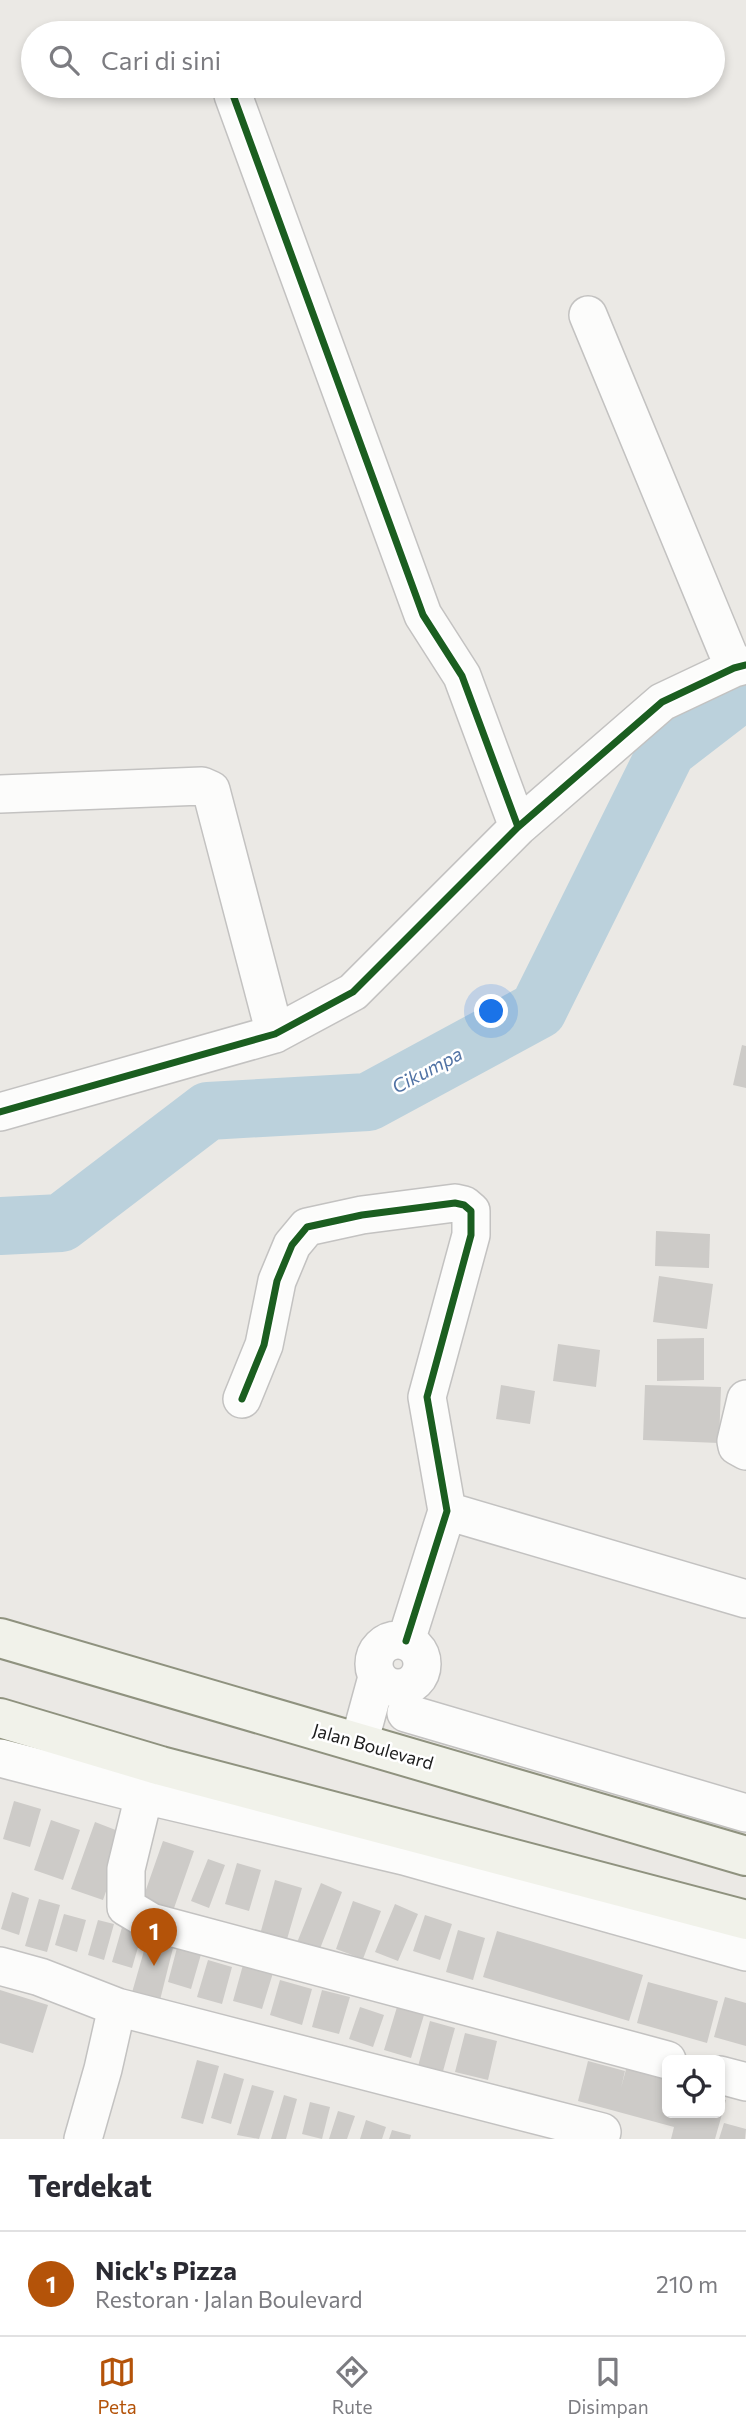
<!DOCTYPE html>
<html lang="id">
<head>
<meta charset="utf-8">
<style>
	:root { --surface:#fff; --page:#f2f2f3; --text:#2b2b33; --muted:#7c7c81; --line:#e1e1e2; --accent:#b45309 }
	body { margin:0; font-family:Commissioner,sans-serif; background:var(--page); color:var(--text) }
	.controls { position:absolute; right:21px; bottom:21px; display:grid; overflow:hidden; border-radius:10px; box-shadow:0 4px 10px #0003 }
	.controls button { width:63px; height:63px; display:grid; place-items:center; padding:0; border:0; border-bottom:2px solid var(--line); background:var(--surface); color:var(--text); font:35px sans-serif }
	.you { position:absolute; left:492px; top:1012px; width:24px; height:24px; margin:-18px; border:5px solid #fff; border-radius:50%; background:#1a73e8; box-shadow:0 0 0 10px #1a73e833 }
	.badge { display:grid; place-items:center; width:46px; height:46px; border-radius:50%; background:var(--accent); color:#fff; font-size:23px; font-weight:700 }
	.pin { position:absolute; translate:-50% -58px; filter:drop-shadow(0 2px 4px #0008) }
	.pin::after { content:''; position:absolute; top:37px; width:24px; height:21px; background:inherit; clip-path:polygon(0 0,100% 0,50% 100%) }
	.list { margin:0; padding:0; list-style:none }
	h2 { display:flex; justify-content:space-between; align-items:center; height:91px; margin:0; padding:0 28px; font-size:30px }
	h2 small { font-size:23px; font-weight:400; color:var(--muted) }
	.list li { display:grid; grid-template-columns:46px 1fr auto; gap:21px; align-items:center; box-sizing:border-box; height:105px; padding:0 28px; border-top:2px solid var(--line) }
	.list b { display:block; font-size:26px; white-space:nowrap }
	.list p { margin:0; font-size:23px; white-space:nowrap; color:var(--muted) }
	.list em { font-size:23px; font-style:normal; color:var(--muted) }
	.icon { flex:none; width:38px; height:38px; fill:none; stroke:currentColor; stroke-width:2; stroke-linecap:round; stroke-linejoin:round }
	.map { position:relative; flex:none; width:746px; height:2139px; overflow:hidden }
	.search { position:absolute; background:var(--surface); box-shadow:0 4px 10px #0003; left:21px; right:21px; top:21px; height:77px; display:flex; align-items:center; gap:18px; box-sizing:border-box; padding:0 24px; border-radius:38px; color:var(--muted); font-size:26px }
	.sheet { height:196px; background:var(--surface) }
	nav { display:flex; justify-content:space-around; align-items:center; box-sizing:border-box; height:98px; border-top:2px solid var(--line); background:var(--surface); font-size:19px; color:var(--muted) }
	nav a { display:grid; justify-items:center; gap:4px }
	nav .on { color:var(--accent) }
	.map>svg:first-child { display:block }
	.lines { fill:none; stroke-linecap:round; stroke-linejoin:round }
	.river { stroke:#bbd1dc; stroke-width:58 }
	.building { fill:#cdcbc8 }
	.street-casing { stroke:#c3c2c1; stroke-width:40 }
	.secondary-casing { stroke:#8f927f; stroke-width:42 }
	.street { stroke:#fcfcfb; stroke-width:37 }
	.secondary { stroke:#f1f2ea; stroke-width:38 }
	.cycleway-casing { stroke:#fff; stroke-width:11 }
	.cycleway { stroke:#1b5e20; stroke-width:7 }
	.labels { text-anchor:middle; stroke-width:5; stroke-linejoin:round; paint-order:stroke }
	.street-label { font-size:18px; fill:#1c1c1c; stroke:#fff }
	.water-label { font-size:19px; font-style:italic; fill:#5072a4; stroke:#fff }
</style>
</head>
<body>
<div class="map">
<svg width="746" height="2139" viewBox="0 0 746 2139">
	<rect width="100%" height="100%" fill="#ebe9e5"/>
	<g class="lines">
		<!-- river -->
		<path class="river" d="M0,1226L61,1223L208,1111L368,1102L538,1010L667,750L746,689"/>
	</g>
	<!-- building -->
	<path class="building" d="M742,1045L746,1046V1088L733,1085Z
		M656,1231L710,1234L709,1268L655,1266Z
		M659,1276L713,1284L707,1329L653,1322Z
		M704,1338V1380L657,1381V1339Z
		M558,1344L600,1350L596,1387L553,1381Z
		M501,1385L535,1391L530,1424L496,1419Z
		M645,1385L721,1387L719,1443L643,1440Z
		M14,1801L41,1809L30,1847L3,1839Z
		M51,1820L80,1830L63,1880L34,1870Z
		M95,1822L126,1834L103,1900L71,1889Z
		M163,1841L194,1851L173,1911L142,1901Z
		M208,1859L225,1865L209,1908L191,1901Z
		M237,1863L261,1870L249,1911L225,1904Z
		M275,1880L302,1888L285,1946L259,1938Z
		M321,1883L342,1892L316,1959L294,1950Z
		M12,1892L29,1898L19,1935L1,1929Z
		M39,1899L60,1905L47,1952L25,1946Z
		M353,1901L381,1911L363,1959L336,1949Z
		M395,1904L418,1914L398,1961L375,1952Z
		M64,1914L86,1920L77,1952L55,1945Z
		M425,1915L452,1924L440,1960L413,1951Z
		M98,1920L114,1924L104,1960L88,1955Z
		M123,1924L143,1930L132,1968L112,1962Z
		M150,1930L176,1936L159,2004L131,1996Z
		M458,1930L485,1938L473,1980L446,1972Z
		M497,1931L643,1975L629,2021L483,1977Z
		M178,1944L202,1951L191,1989L168,1982Z
		M246,1954L276,1963L262,2009L233,2001Z
		M208,1960L232,1967L222,2004L197,1997Z
		M280,1980L312,1989L302,2025L270,2015Z
		M648,1982L718,2001L707,2043L637,2023Z
		M0,1990L48,2005L33,2053L0,2043Z
		M322,1990L350,1997L339,2034L312,2027Z
		M725,1997L746,2003V2046L714,2037Z
		M360,2007L384,2015L373,2047L349,2039Z
		M397,2007L424,2015L411,2058L384,2050Z
		M430,2021L455,2028L440,2082L416,2074Z
		M465,2033L497,2041L488,2080L455,2072Z
		M197,2060L219,2066L203,2124L181,2118Z
		M588,2061L625,2071L621,2088L628,2062L667,2073V2113H720V2099L726,2100L715,2139H671L674,2127L578,2101Z
		M224,2073L244,2079L231,2124L211,2118Z
		M252,2085L274,2091L259,2139L237,2135Z
		M284,2095L297,2099L286,2139H271Z
		M310,2102L330,2107L322,2139L302,2134Z
		M338,2111L355,2116L347,2139H329Z
		M366,2120L386,2127L382,2139H360Z
		M724,2123L746,2129L745,2139H719Z
		M392,2130L411,2135L410,2139H389Z"/>
	<g class="lines">
		<defs>
			<path id="street" d="M233,95L423,615L462,676L518,827
				M588,315L734,668
				M0,794L202,786L211,790L275,1034
				M0,1112L275,1034L353,992L518,827L662,702L734,668L746,665
				M242,1399L264,1345L277,1281L292,1245L307,1227L362,1215L455,1203L464,1205L471,1211V1235L427,1397L447,1511L406,1641
				M746,1399L736,1441L737,1446L746,1451
				M447,1511L746,1599
				M374 1664a24 24 0 1 1 48 0a24 24 0 1 1-48 0Z
				M406,1713L746,1813
				M359,1743L377,1677
				M0,1758L144,1795L404,1856L746,1952
				M144,1795L126,1869V1907L151,1922L667,2060
				M0,1966L40,1977L117,2007L602,2132L600,2139
				M720,2075L746,2082
				M83,2139L103,2069L117,2007"/>
			<path id="secondary" d="M0,1638L746,1856
				M0,1718L161,1766L746,1920"/>
		</defs>
		<!-- street casing -->
		<use href="#street" class="street-casing"/>
		<!-- secondary casing -->
		<use href="#secondary" class="secondary-casing"/>
		<!-- street -->
		<use href="#street" class="street"/>
		<!-- secondary -->
		<use href="#secondary" class="secondary"/>
		<defs>
			<path id="cycleway" d="M233,95L423,615L462,676L518,827
				M0,1112L275,1034L353,992L518,827L662,702L734,668L746,665
				M242,1399L264,1345L277,1281L292,1245L307,1227L362,1215L455,1203L464,1205L471,1211V1235L427,1397L447,1511L406,1641"/>
		</defs>
		<!-- cycleway casing -->
		<use href="#cycleway" class="cycleway-casing"/>
		<!-- cycleway -->
		<use href="#cycleway" class="cycleway"/>
	</g>
	<g class="labels">
		<!-- street labels -->
		<g class="street-label">
			<text transform="translate(373 1747) rotate(16)" y="6">Jalan Boulevard</text>
		</g>
		<!-- water labels -->
		<g class="water-label">
			<text transform="translate(427 1070) rotate(-28)" y="7">Cikumpa</text>
		</g>
	</g>
</svg>
<div class="controls">
<button><svg class="icon" aria-label="locate" viewBox="0 0 24 24"><circle cx="12" cy="12" r="6"/><path d="M12 2v4M12 18v4M2 12h4M18 12h4"/></svg></button>
</div>
<div class="you"></div>
<div class="pin badge" style="left:154px;top:1966px">1</div>
<div class="search"><svg class="icon" aria-label="search" viewBox="0 0 24 24"><circle cx="10" cy="10" r="6"/><path d="M15 15l6 6"/></svg>Cari di sini</div>
</div>
<section class="sheet">
<h2>Terdekat<small></small></h2>
<ul class="list">
<li><span class="badge">1</span><div><b>Nick's Pizza</b><p>Restoran · Jalan Boulevard</p></div><em>210 m</em></li>
</ul>
</section>
<nav>
<a class="on"><svg class="icon" aria-label="map" viewBox="0 0 24 24"><path d="M3 6l6-2 6 2 6-2v14l-6 2-6-2-6 2zM9 4v14M15 6v14"/></svg>Peta</a>
<a><svg class="icon" aria-label="directions" viewBox="0 0 24 24"><path d="M12 3l9 9-9 9-9-9zM9 14v-3h6M13 9l2 2-2 2"/></svg>Rute</a>
<a><svg class="icon" aria-label="saved" viewBox="0 0 24 24"><path d="M7 4h10v16l-5-4-5 4z"/></svg>Disimpan</a>
</nav>
</body>
</html>
